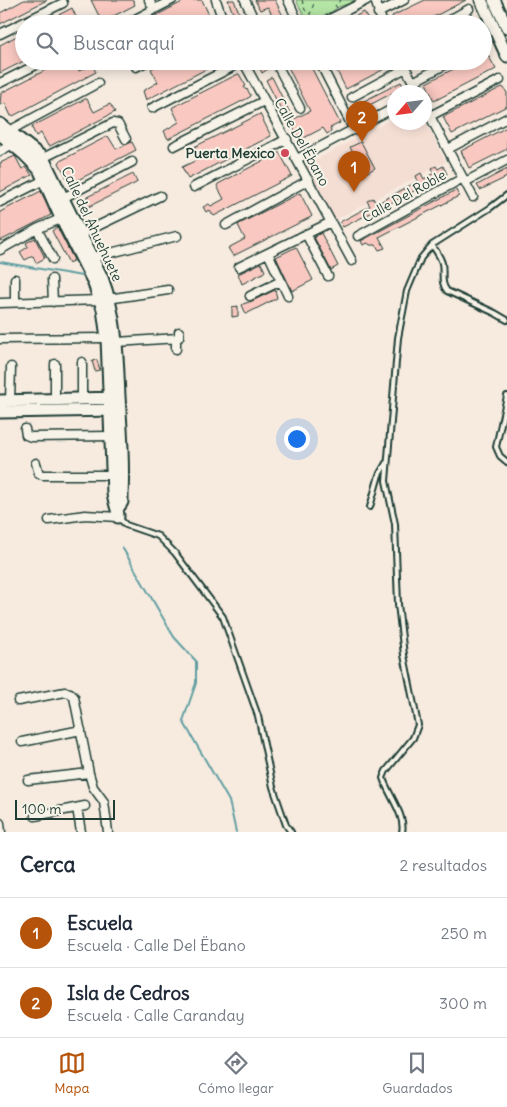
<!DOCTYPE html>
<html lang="es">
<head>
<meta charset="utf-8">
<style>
	:root { --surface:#fff; --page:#f2f2f3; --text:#1f2937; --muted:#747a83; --line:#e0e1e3; --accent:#b45309 }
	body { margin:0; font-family:Delius,sans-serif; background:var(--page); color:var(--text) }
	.compass { position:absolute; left:387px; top:85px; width:45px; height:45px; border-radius:50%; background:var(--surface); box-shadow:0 2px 12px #0003; rotate:242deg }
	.scale { position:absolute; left:15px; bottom:12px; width:100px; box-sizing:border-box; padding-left:5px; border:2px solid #1f3d34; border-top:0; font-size:14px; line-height:18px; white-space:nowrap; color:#1f3d34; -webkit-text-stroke:4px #f7f3e8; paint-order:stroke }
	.you { position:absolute; left:296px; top:438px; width:18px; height:18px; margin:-12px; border:4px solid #fff; border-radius:50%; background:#1a73e8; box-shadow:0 0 0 8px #1a73e833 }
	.badge { display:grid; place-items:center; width:32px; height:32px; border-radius:50%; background:var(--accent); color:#fff; font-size:16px; font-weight:700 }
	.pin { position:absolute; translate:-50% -41px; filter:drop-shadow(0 1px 2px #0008) }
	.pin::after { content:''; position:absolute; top:26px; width:18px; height:15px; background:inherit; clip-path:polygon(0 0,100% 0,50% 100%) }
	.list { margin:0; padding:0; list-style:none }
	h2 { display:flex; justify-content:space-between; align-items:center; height:65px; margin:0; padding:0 20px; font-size:21px }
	h2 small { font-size:16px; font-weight:400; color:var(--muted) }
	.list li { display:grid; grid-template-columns:32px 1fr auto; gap:15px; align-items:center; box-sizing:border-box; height:70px; padding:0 20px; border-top:1px solid var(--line) }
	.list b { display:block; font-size:19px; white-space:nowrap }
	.list p { margin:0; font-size:16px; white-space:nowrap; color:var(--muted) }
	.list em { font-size:16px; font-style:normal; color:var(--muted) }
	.icon { flex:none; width:28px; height:28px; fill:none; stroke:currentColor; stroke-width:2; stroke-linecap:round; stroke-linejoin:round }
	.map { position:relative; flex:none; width:507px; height:832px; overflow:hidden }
	.search { position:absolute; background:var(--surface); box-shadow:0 2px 12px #0003; left:15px; right:15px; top:15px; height:55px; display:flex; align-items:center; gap:12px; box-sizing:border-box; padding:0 18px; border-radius:28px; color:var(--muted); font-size:19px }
	.sheet { height:205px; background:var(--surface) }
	nav { display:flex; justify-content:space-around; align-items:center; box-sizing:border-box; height:70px; border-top:1px solid var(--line); background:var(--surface); font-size:14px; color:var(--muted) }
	nav a { display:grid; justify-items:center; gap:2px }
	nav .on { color:var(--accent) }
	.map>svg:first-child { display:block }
	.built { fill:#f4ded4 }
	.green { fill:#b4e5a5; stroke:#6a916c }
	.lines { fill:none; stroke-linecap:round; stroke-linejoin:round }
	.stream { stroke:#629fa1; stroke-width:2 }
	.building { fill:#f9c9c1; stroke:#1f3d34 }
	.lane-casing { stroke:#1f3d34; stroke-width:8 }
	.street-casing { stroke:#1f3d34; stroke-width:11 }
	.secondary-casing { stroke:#1f3d34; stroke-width:15 }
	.path { stroke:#1f3d34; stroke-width:1; stroke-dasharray:4 4; stroke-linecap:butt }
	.lane { stroke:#f7f3e8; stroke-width:4 }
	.street { stroke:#f7f3e8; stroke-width:8 }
	.secondary { stroke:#f7f3e8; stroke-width:11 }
	.poi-dot { fill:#d1495b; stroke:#f7f3e8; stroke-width:2 }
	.labels { text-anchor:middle; stroke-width:4; stroke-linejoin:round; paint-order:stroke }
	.street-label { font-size:14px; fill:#1f3d34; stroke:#f7f3e8 }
	.poi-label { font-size:14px; font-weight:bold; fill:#1f3d34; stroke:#f7f3e8; text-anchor:end }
</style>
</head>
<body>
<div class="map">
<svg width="507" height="832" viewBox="0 0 507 832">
	<rect width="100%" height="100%" fill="#f7ebe0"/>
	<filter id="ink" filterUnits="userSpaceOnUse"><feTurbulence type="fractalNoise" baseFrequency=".02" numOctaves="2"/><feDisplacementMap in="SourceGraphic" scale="10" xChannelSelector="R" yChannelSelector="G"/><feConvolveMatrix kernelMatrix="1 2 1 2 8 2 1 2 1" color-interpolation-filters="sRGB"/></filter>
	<g filter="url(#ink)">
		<!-- built -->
		<path class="built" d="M394,118V122H424L425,120L446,162L335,220L306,165Z"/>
		<!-- green -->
		<path class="green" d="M296,0H359L338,7L330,13L311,21L305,18Z"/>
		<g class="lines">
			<!-- stream -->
			<path class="stream" d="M0,262L82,276
				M122,547L174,637L196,661V683L183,721L229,801L236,832"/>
		</g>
		<!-- building -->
		<path class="building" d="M24,0H47L0,24V13Z
			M91,0H133L135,5L102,22Z
			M186,0H202L210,17L198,24H140Z
			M228,0H234L243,22L237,24Z
			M255,0H275L287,24H262L261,22L273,17L268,7L260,10Z
			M425,0H466L420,24H395L392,16Z
			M72,8L76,17L74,18L76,24H41Z
			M364,12L368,18L358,24H340Z
			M24,32V61L0,73V45Z
			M485,50L496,69L434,101L426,83L469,61H483V51Z
			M63,61H74L79,71L92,65L96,72L13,116H11L5,103L0,105L1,93Z
			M164,61H222L146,100L143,91L158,82L151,69Z
			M264,61L268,69L262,73L258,64Z
			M285,61H308L340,123L330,128L331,131L327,134L323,128L300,140L290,121L310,111Z
			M355,61H391L392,65L346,89L337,71Z
			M238,74H239L246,86L244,87L246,90L247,89L251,96L250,97L168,139L164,131L179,122L172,108L173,107Z
			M272,77L289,111L290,112L284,115L266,80Z
			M401,82L404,87L360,110L358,104Z
			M502,87L504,88L507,93V106L452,134L443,117Z
			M85,99H87L94,112L110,104L115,112L50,146H48L41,133L36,136L32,128L33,126Z
			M260,114L271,136L188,179L182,167L199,159L194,147Z
			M507,127V149L469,168L461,151Z
			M108,136L116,149L132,142L136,150L70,184L59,163L60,161Z
			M361,142L375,168L364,174L350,147Z
			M278,153H280L292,176L290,177L214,216L209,210L206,212L203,207L209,204L211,206L224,199L217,186L218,184Z
			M15,156L22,169L26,167L32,175L0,192V163Z
			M436,166L438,169L443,166L447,174L446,175L343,227L340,222L370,206L367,201L373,198L376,204L391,196L418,181L416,176L421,173L424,179L434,173L432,168Z
			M507,169V177L480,190L477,185Z
			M133,174L137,182L136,183L82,210L78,202L79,201Z
			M456,190L459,196L379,237L385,248L379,250L376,245H370L368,243L363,245L361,241Z
			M41,191L51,215L0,241V212Z
			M300,193L312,216L311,217L233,256L228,248L245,239L238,225L239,224Z
			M57,227L74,260L69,263L52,231Z
			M321,233L338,266L331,270L314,237Z
			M35,238L45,258L36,263L33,256L25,260L20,252L28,247L26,243Z
			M296,247L313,280L292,291L276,257Z
			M261,263L265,271L263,273L242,284L238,274Z
			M275,290L277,298L246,314L242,305L243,304L252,301Z
			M238,306V316L232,317V307Z
			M97,360L100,370L95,371L92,361Z"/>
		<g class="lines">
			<defs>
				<path id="lane" d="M432,245C436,251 440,256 442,263C444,273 440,283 447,291L495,313L507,320
					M507,396L496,447L500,456L507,462
					M370,507L379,475L386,463
					M118,517L126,525L158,536L175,553L223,617L258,716L273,787L286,825L291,832
					M402,832C406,816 388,794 383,778L386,771L413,738L418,725L404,655L398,604L395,524L386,481L398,338L407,291L421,258L432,245L490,208L507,195"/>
				<path id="street" d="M149,0L154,9
					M216,0L224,24
					M245,0L256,24
					M288,0L299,24
					M375,0L383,24
					M378,13L404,0
					M126,24L172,0
					M320,24L367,0
					M442,24L469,9
					M0,34L63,3
					M483,45L485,44
					M243,61L352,261
					M275,61L300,108
					M319,61L354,130
					M402,61L418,92
					M136,67L148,61
					M413,82L452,61
					M0,83L44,61
					M352,97L406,68
					M424,105L473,197
					M152,108L244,61
					M430,116L500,80
					M9,131L98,83
					M174,146L264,101
					M448,149L507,118
					M0,151L13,144
					M43,158L113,123L118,124L126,139
					M297,159L394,108
					M465,182L507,160
					M194,187L287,139
					M63,198L132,162
					M0,202L44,180
					M226,225L309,180
					M37,229L53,259
					M81,234L160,196
					M306,234L328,276
					M358,236L463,178
					M0,250L37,229L65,217
					M268,253L288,296
					M91,258L177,236
					M239,267L331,222
					M15,279V302
					M52,279L53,302
					M250,296L281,281
					M0,303L101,300L168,290
					M176,338V349
					M0,339L107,338
					M117,342L178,338L179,337V332
					M82,399V362
					M55,400V364
					M10,401L11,367
					M25,429L26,435L31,437L111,436
					M36,463L39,474L43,475H113
					M49,520L85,515L118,517
					M18,701L65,692L70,693L74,697L89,773L93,787L104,802L108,832
					M22,742L81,730
					M28,780L89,773
					M77,808L81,832
					M35,816L85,806
					M0,823L1,832"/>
				<path id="secondary" d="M481,0L507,56
					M494,0L507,27
					M0,124L43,158L102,278C117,318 117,354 119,396C121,429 124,462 122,495V502L118,508
					M0,134L24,154L39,169L61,218L93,281L103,309L107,338L113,494C114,503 118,508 118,517
					M0,401L115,398
					M0,412L116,410"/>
			</defs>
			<!-- lane casing -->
			<use href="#lane" class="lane-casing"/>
			<!-- street casing -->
			<use href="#street" class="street-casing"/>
			<!-- secondary casing -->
			<use href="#secondary" class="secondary-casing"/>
			<!-- path -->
			<path class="path" d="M302,0L305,10L310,14
				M337,8L335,5L341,0
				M307,23L314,3"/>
			<!-- lane -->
			<use href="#lane" class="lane"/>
			<!-- street -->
			<use href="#street" class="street"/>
			<!-- secondary -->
			<use href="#secondary" class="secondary"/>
		</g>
	</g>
	<!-- markers -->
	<circle class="poi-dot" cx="285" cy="153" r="5"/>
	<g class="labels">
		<!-- street labels -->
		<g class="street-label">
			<text transform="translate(302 142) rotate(61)" y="5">Calle Del Ëbano</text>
			<text transform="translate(404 196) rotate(-29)" y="5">Calle Del Roble</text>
			<text transform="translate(92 224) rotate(65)" y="5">Calle del Ahuehuete</text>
		</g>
		<!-- poi labels -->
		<g class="poi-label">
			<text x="275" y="158">Puerta Mexico</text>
		</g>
	</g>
</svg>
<svg class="compass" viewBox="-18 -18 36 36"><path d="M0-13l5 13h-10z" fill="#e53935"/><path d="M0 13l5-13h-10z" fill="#747a83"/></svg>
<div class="scale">100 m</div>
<div class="you"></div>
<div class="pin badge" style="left:354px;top:192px">1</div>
<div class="pin badge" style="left:362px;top:142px">2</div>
<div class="search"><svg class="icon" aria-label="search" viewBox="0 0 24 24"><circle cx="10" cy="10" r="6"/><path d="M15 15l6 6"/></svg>Buscar aquí</div>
</div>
<section class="sheet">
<h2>Cerca<small>2 resultados</small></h2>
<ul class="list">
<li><span class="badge">1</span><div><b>Escuela</b><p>Escuela · Calle Del Ëbano</p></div><em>250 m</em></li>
<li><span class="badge">2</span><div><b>Isla de Cedros</b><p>Escuela · Calle Caranday</p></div><em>300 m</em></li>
</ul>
</section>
<nav>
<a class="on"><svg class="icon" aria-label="map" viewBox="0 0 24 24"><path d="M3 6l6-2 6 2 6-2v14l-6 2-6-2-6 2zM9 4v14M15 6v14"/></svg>Mapa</a>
<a><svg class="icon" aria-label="directions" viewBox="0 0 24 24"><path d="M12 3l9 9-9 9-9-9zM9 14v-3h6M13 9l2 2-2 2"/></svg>Cómo llegar</a>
<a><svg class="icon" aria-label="saved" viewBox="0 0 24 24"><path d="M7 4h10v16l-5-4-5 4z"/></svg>Guardados</a>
</nav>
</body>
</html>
